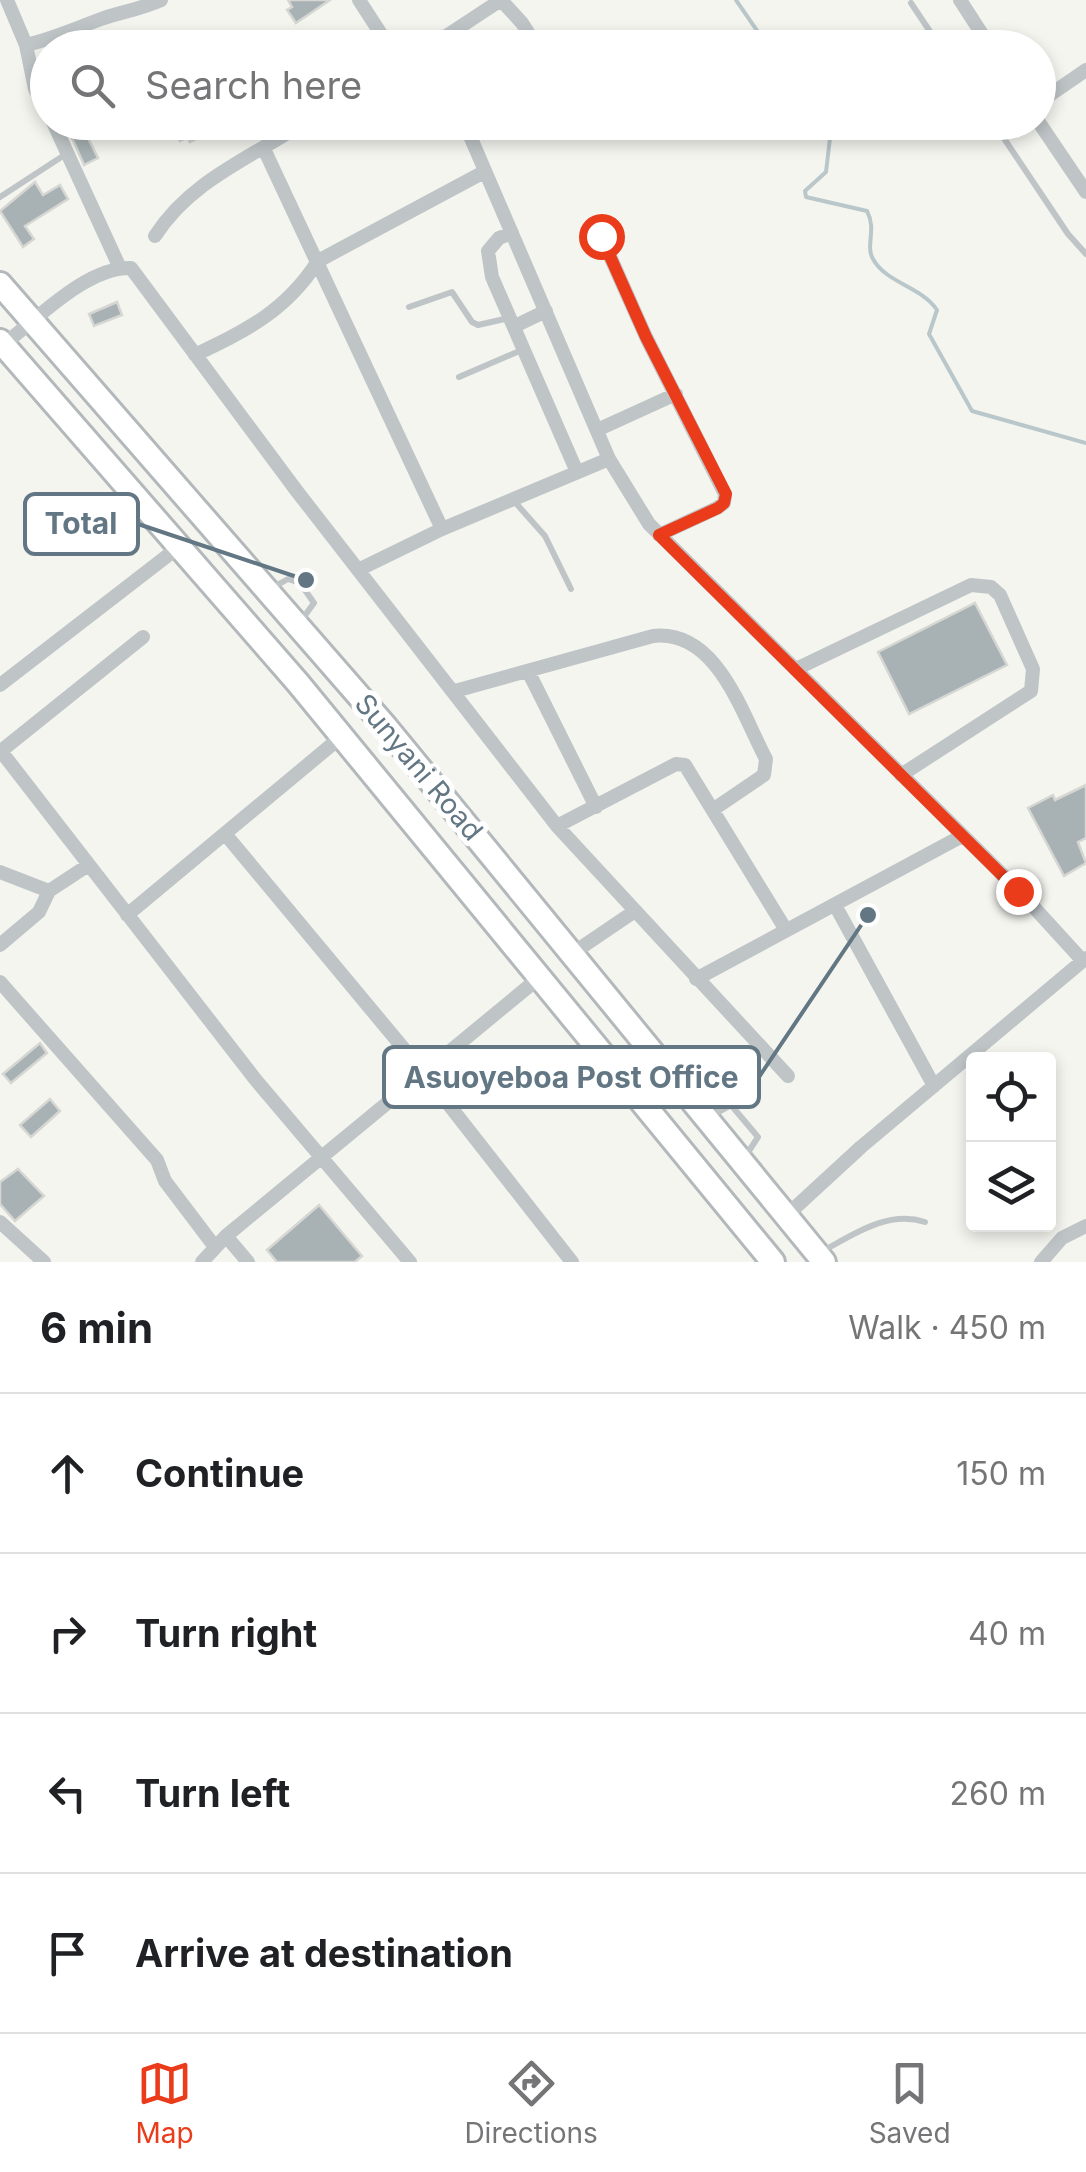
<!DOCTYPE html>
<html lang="en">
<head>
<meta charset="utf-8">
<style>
	:root { --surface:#fff; --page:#f6f6f6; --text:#202124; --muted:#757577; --line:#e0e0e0; --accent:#ea3c1b }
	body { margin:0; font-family:Inter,sans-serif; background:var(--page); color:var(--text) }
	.controls { position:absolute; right:30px; bottom:30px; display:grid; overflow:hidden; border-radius:10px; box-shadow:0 5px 15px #0003 }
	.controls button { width:90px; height:90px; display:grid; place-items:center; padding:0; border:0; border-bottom:2px solid var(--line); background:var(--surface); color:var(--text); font:50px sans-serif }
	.stop { position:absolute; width:30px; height:30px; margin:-22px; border:8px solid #ea3c1b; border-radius:50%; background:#fff }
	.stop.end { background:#ea3c1b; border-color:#fff; box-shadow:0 2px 10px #0008 }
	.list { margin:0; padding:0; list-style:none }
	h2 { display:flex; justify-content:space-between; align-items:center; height:130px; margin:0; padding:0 40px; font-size:42px }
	h2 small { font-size:32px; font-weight:400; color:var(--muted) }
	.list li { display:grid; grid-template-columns:65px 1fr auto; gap:30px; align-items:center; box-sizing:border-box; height:160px; padding:0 40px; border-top:2px solid var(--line) }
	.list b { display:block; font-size:38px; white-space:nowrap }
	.list em { font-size:32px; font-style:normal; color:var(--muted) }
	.icon { flex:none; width:55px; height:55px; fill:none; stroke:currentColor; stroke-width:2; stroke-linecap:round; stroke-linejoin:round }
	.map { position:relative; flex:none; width:1086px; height:1262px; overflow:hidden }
	.search { position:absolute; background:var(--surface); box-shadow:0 5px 15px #0003; left:30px; right:30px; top:30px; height:110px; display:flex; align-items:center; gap:25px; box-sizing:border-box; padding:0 35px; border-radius:55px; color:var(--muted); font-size:38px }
	.sheet { height:770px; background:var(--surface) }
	nav { display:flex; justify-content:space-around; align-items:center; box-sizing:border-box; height:140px; border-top:2px solid var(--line); background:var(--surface); font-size:28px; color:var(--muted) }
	nav a { display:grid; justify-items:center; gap:5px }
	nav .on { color:var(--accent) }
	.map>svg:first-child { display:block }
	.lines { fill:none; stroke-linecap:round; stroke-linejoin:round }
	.stream { stroke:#b9c7ca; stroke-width:4 }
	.building { fill:#a8b2b5; stroke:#d6d6d3; stroke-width:2.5 }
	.primary-casing { stroke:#b3b8bb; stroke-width:28 }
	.lane { stroke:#bfc5c7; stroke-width:6 }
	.street { stroke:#bfc5c7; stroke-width:14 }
	.primary { stroke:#fff; stroke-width:22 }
	.route { stroke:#ea3c1b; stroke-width:12 }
	.labels { text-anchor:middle; stroke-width:10; stroke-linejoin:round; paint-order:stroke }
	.street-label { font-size:28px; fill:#627783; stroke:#fff }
	.leader { fill:none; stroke:#627783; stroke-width:4 }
	.callout-dot { fill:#627783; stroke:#fff; stroke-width:4 }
	.callout { fill:#fff; stroke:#627783; stroke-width:4 }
	.callout-label { font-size:30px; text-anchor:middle; font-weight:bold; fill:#627783 }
</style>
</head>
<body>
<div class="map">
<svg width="1086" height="1262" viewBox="0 0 1086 1262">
	<rect width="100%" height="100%" fill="#f5f5f0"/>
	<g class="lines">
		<!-- stream -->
		<path class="stream" d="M736,0L769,48
			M823,122L830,138L826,172L805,191L806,197L867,211C877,230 865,245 873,259C886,283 922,287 937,310L929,334L972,411L1086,443"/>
	</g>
	<!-- building -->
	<path class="building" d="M288,0H330L296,23L287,10L292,7Z
		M65,122H80L98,158L84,165Z
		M170,122H201L207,133L190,142L187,137L180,141Z
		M35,182L43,195L60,185L68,199L25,226L34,239L23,247L0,211Z
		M117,302L122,315L94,326L89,314Z
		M975,603L1007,665L909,714L878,652Z
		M1086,785V838L1078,842L1086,863L1064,876L1028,808L1053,795L1055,800Z
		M40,1043L47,1053L11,1083L3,1074Z
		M50,1099L60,1111L31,1137L20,1125Z
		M18,1169L44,1196L15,1221L0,1204V1182Z
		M319,1205L362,1256L355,1262H277L267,1250Z"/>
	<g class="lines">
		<defs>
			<path id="primary" d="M0,284L386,727L824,1262
				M0,341L298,683L773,1262"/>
		</defs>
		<!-- primary casing -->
		<use href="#primary" class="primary-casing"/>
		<!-- lane -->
		<path class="lane" d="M911,3L941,48
			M993,122L1068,234L1086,254
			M0,197L66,154
			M409,307L452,292L472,322L478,325L509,318
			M459,377L524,349
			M514,501L545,536L571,589
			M270,589L288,579L300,583L314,603L300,622
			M711,1116L731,1105L758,1137L745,1157
			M823,1251C854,1234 888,1210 925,1222"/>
		<!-- street -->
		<path class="street" d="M7,0L26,45L35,89L48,113
			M359,0L390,48
			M501,0L522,23L538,48
			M960,0L991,48
			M26,45C55,38 74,29 101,19C121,12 141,9 161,0
			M428,48L501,0
			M1038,103L1086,70
			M1038,121L1086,192
			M53,122L120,268
			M464,122L609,459L649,524L1019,891L1083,961
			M264,149L442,529
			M512,233L499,238L488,251L492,277L577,472
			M155,236C191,180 251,158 305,122
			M601,236L646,337L725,494L724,503L717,508L659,535
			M515,326L546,311
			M0,347C36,321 85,267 131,268L296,490L557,826L788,1076
			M195,355C247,330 286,311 318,261L484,172
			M597,430L676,394
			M360,569L442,529L609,459
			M796,669L971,585L991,587L1000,595L1033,669L1031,691L901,775
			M528,671L596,807
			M0,685L180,546
			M455,691L653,636C717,629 742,714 766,759L764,775L714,809
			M0,750L255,1079L410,1262
			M1,751L143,637
			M557,826L676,764L685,765L786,930
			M226,835L424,1073L572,1262
			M0,872L49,891L87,866
			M835,905L934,1086
			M127,915L341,737
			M0,945L39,912L49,891
			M573,953L635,911
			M696,979L962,836
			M0,982L157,1160L165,1181L215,1247
			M786,1216L861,1147L1086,958
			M0,1222L44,1262
			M226,1236L248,1262
			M202,1262L226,1236L540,977
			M1041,1262L1062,1238L1086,1226"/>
		<!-- primary -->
		<use href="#primary" class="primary"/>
	</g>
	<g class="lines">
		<!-- route -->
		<path class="route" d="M601,236L646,337L726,494L724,503L718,508L659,535L1018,891"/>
	</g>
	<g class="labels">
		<!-- street labels -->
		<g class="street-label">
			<text transform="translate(419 767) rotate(50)" y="10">Sunyani Road</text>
		</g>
	</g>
	<!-- callouts -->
	<path class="leader" d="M306 580L138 524M868 915L759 1077"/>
	<g class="callout-dot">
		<circle cx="306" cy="580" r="10"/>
		<circle cx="868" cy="915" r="10"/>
	</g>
	<g class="callout">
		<rect x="25" y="494" width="113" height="60" rx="10"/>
		<rect x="384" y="1047" width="375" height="60" rx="10"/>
	</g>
	<g class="callout-label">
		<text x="81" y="534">Total</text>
		<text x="571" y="1088">Asuoyeboa Post Office</text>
	</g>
</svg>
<div class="controls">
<button><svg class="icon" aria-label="locate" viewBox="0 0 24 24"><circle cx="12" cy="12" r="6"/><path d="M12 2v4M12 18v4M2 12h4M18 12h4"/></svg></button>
<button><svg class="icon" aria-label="layers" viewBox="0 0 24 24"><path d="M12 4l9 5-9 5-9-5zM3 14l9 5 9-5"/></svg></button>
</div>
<div class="stop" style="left:601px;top:236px"></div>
<div class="stop end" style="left:1018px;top:891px"></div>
<div class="search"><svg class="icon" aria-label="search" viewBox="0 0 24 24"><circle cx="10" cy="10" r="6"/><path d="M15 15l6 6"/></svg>Search here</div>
</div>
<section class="sheet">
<h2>6 min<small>Walk · 450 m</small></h2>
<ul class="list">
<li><svg class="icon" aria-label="ahead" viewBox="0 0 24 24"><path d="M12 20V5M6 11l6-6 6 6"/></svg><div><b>Continue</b></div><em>150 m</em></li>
<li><svg class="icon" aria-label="right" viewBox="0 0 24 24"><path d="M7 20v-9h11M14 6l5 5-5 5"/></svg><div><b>Turn right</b></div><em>40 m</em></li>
<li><svg class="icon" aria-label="left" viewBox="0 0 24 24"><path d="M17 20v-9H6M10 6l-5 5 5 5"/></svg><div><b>Turn left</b></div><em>260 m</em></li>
<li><svg class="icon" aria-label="arrive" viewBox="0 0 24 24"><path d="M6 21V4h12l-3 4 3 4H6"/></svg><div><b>Arrive at destination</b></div></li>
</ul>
</section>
<nav>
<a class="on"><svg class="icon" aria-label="map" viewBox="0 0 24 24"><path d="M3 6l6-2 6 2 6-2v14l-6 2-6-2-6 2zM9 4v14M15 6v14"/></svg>Map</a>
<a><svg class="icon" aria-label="directions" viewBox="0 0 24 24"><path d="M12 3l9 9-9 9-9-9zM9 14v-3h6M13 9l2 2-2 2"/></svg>Directions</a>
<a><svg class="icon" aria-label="saved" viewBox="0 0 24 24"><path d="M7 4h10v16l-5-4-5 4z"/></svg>Saved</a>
</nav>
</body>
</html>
